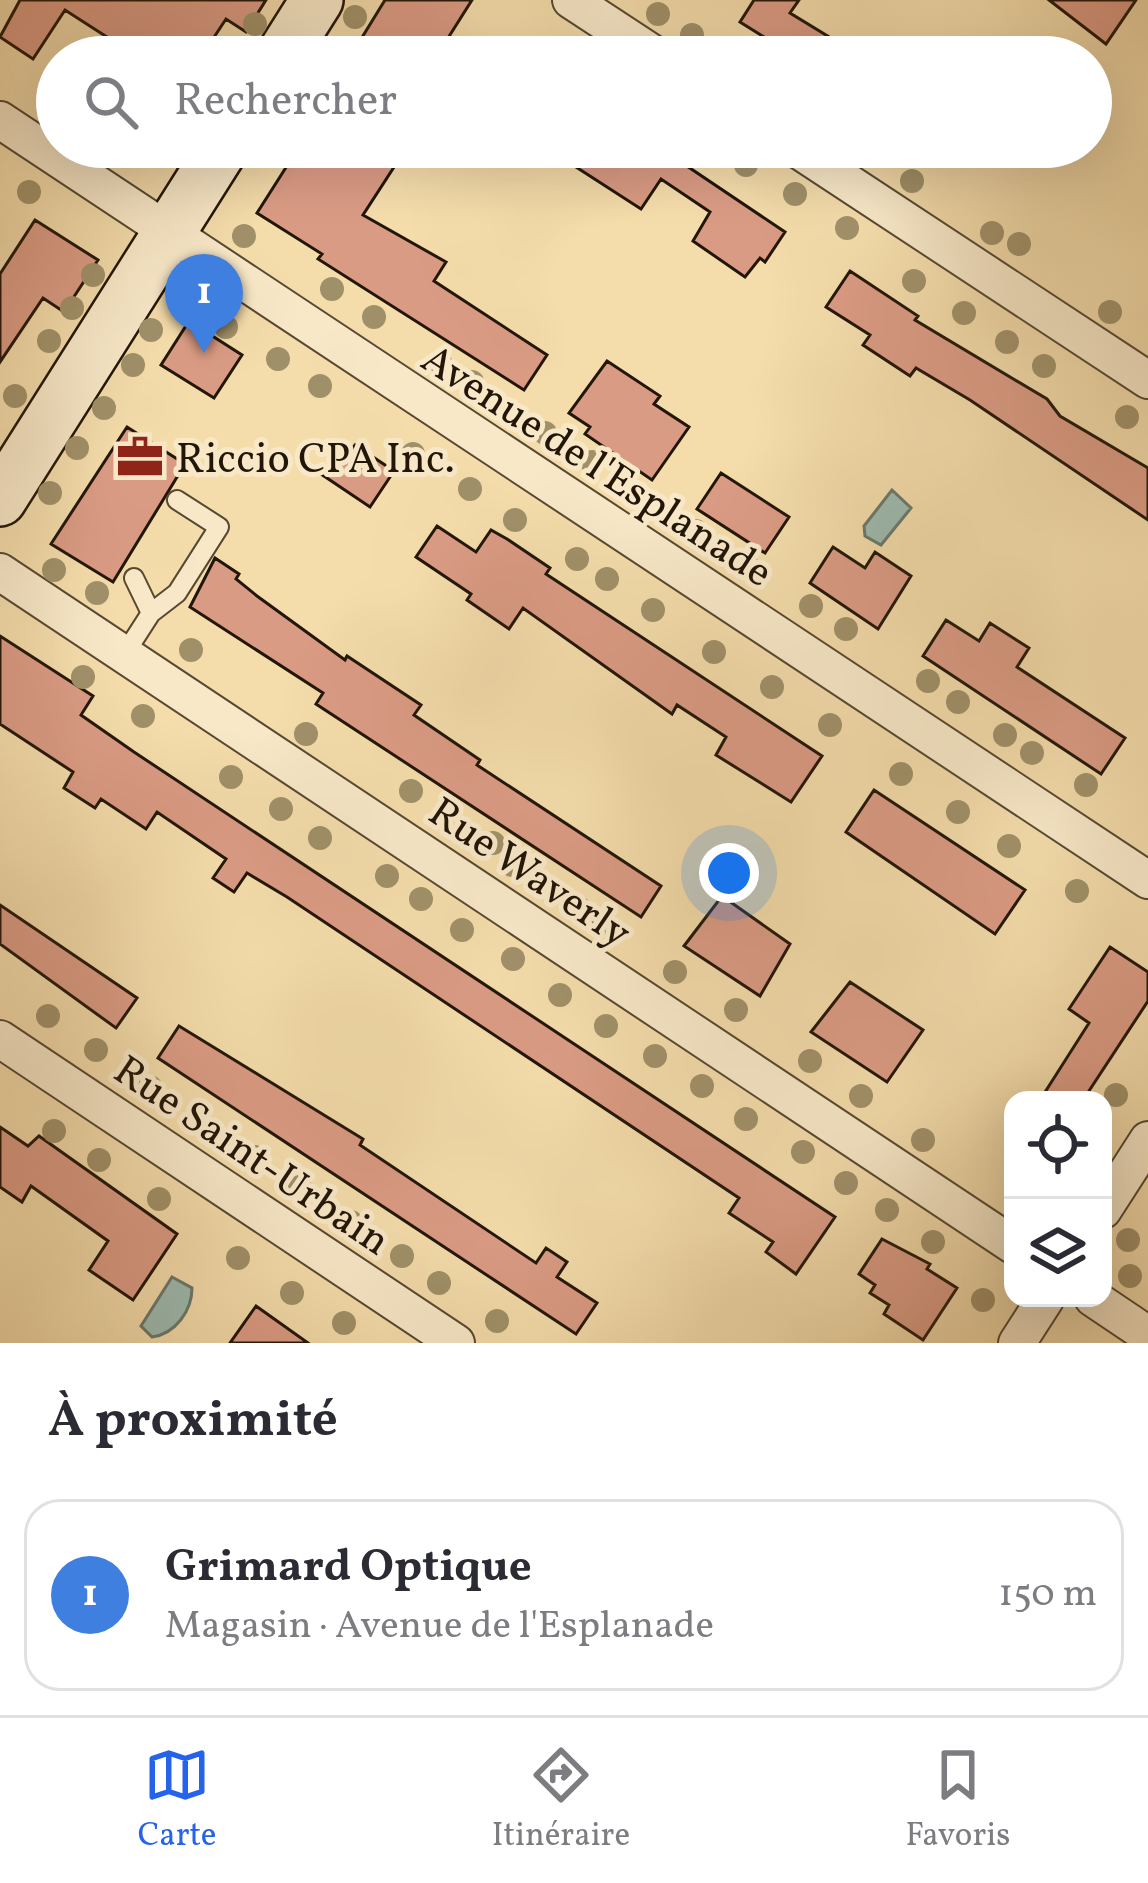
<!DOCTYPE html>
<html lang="fr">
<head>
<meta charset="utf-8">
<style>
	:root { --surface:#fff; --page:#f2f2f3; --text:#2b2b33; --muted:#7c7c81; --line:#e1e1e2; --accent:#2563eb }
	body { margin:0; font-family:Vollkorn,serif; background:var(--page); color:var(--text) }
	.controls { position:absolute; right:36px; bottom:36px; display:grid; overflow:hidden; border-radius:24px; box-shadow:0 12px 48px #0002 }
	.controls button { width:108px; height:108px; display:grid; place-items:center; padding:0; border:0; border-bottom:3px solid var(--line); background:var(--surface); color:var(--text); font:60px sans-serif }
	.you { position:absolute; left:729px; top:873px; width:42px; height:42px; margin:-30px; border:9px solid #fff; border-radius:50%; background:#1a73e8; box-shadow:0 0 0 18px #1a73e833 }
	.badge { display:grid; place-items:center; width:78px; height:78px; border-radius:50%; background:var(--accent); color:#fff; font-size:39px; font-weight:700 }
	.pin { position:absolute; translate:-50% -99px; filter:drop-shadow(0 3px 6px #0008) }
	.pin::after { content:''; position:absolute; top:63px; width:42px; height:36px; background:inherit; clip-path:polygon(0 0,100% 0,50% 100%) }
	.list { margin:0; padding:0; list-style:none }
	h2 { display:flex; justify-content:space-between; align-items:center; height:156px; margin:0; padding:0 48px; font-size:51px }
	h2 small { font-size:39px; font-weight:400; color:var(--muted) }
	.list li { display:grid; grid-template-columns:78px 1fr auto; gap:36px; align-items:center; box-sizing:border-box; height:192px; margin:0 24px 24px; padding:0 24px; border:3px solid var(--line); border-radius:36px }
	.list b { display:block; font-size:45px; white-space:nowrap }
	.list p { margin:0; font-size:39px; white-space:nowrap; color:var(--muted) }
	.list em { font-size:39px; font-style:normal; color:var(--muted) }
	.icon { flex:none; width:66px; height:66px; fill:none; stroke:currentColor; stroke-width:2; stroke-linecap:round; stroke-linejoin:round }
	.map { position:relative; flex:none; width:1148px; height:1343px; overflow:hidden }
	.search { position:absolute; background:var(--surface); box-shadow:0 12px 48px #0002; left:36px; right:36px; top:36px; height:132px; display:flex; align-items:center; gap:30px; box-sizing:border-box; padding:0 42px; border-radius:66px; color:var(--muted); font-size:45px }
	.sheet { height:372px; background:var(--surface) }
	nav { display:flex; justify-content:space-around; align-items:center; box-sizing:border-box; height:168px; border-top:3px solid var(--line); background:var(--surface); font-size:33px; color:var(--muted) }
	nav a { display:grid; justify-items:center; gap:6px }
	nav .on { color:var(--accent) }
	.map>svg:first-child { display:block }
	.water { fill:#9dbab0; stroke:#6c786d; stroke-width:3 }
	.building { fill:#da9b84; stroke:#221608; stroke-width:3 }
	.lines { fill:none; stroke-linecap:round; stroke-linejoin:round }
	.lane-casing { stroke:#564831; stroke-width:22 }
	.street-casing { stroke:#564831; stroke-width:40 }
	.secondary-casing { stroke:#221608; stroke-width:56 }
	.lane { stroke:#f8e8c8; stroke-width:18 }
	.street { stroke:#f8e8c8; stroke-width:36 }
	.secondary { stroke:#f8e8c8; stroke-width:51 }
	.tree { fill:#a09069 }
	.labels { text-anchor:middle; stroke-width:10; stroke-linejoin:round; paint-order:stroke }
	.poi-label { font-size:42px; fill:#221608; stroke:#f8e8c8; text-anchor:start }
	.street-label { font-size:42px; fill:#221608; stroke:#f8e8c8 }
</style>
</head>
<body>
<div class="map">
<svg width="1148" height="1343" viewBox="0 0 1148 1343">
	<rect width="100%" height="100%" fill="#f4dcab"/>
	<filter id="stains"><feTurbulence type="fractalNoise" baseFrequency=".00167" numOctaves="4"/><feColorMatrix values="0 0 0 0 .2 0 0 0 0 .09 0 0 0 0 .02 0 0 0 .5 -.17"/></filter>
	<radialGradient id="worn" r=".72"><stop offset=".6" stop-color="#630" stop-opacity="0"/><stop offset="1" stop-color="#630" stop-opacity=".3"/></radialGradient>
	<!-- water -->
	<path class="water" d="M892,490L911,508L881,545L865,536L864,526Z
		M172,1277L192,1288C192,1311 175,1334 152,1337L141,1326Z"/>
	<!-- building -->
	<path class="building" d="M20,0H266L246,32L226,19L201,57H138L65,10L33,59L0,37Z
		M385,0H472L436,57H350Z
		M754,0H799L790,13L862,57H796L740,22Z
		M1049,0H1136L1106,44Z
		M299,147H407L363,215L446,262L434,281L547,355L524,390L318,259L322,254L257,213Z
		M545,147H682L675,158L785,232L765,262L760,258L745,277L693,241L710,212L661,179L641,209Z
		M35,220L98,260L64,312L43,298L0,362V274Z
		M850,271L918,316L915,320L1047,399L1060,416L1148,468V520L970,400L916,368L910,376L863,345L870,335L826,307Z
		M189,321L242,355L214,398L161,365Z
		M607,361L660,396L654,404L689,427L652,480L585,434L590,427L569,413Z
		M127,427L185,464L113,582L51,544Z
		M342,443L352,449L355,445L394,471L370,507L321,474Z
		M721,473L789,517L765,553L697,509Z
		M437,526L476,552L491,530L507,539L550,568L546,574L822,756L791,802L716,755L726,737L677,705L672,714L523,608L509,629L467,600L471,594L416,557Z
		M833,547L865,568L875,552L911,576L878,629L810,583Z
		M215,558L239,574L236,579L257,596L345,660L347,656L421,705L414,715L480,760L477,765L661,886L641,917L316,704L323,693L190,607Z
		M946,620L979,641L990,623L1029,648L1017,667L1125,738L1101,774L923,656Z
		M0,636L93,696L81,715L134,752L835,1217L796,1274L766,1252L773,1242L729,1213L739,1198L287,897L247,873L234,892L213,878L226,859L157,812L146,829L101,799L95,808L64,788L73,772L0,724Z
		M874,790L1025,890L995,934L846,832Z
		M722,896L790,944L760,996L684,946Z
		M0,905L137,998L116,1028L0,944Z
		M1110,947L1148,972V1001L1083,1100H1040L1089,1023L1069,1009Z
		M850,982L923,1030L887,1082L811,1032Z
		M179,1026L363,1139L360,1145L536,1263L546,1248L567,1262L557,1277L597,1303L576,1334L158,1058Z
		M0,1127L28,1146L39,1136L177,1234L133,1300L89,1270L108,1241L31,1186L22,1202L0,1187Z
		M882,1239L930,1264L927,1269L957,1288L923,1340L884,1314L889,1305L870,1293L875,1285L859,1274Z
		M256,1306L308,1343H230Z"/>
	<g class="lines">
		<defs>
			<path id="lane" d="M134,578L151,613
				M124,655L151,613L177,593L219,527L177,500"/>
			<path id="street" d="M571,0L658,57
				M0,120L1148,880
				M794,147L1148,380
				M0,572L1013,1245
				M0,1039L456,1343
				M1103,1210L1148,1140
				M1093,1298L1148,1335
				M1017,1343L1046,1298"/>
			<path id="secondary" d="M281,57L317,0
				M0,500L223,147"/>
		</defs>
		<!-- lane casing -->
		<use href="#lane" class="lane-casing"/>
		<!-- street casing -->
		<use href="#street" class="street-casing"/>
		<!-- secondary casing -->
		<use href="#secondary" class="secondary-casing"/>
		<!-- lane -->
		<use href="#lane" class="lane"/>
		<!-- street -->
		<use href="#street" class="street"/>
		<!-- secondary -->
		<use href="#secondary" class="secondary"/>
	</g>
	<!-- trees -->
	<g class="tree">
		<circle cx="658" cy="14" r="12"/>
		<circle cx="355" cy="17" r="12"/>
		<circle cx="255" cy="24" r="12"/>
		<circle cx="692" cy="35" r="12"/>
		<circle cx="746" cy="165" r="12"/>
		<circle cx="912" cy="181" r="12"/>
		<circle cx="29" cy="192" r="12"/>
		<circle cx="795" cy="194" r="12"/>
		<circle cx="847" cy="228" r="12"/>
		<circle cx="992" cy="233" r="12"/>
		<circle cx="244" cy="236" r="12"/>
		<circle cx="1019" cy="244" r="12"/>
		<circle cx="93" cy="275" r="12"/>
		<circle cx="914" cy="281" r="12"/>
		<circle cx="332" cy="289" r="12"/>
		<circle cx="72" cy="308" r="12"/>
		<circle cx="1110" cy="312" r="12"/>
		<circle cx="964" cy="313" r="12"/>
		<circle cx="374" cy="317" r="12"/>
		<circle cx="226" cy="327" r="12"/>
		<circle cx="151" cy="330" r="12"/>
		<circle cx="49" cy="341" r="12"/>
		<circle cx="1007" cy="342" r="12"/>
		<circle cx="278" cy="359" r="12"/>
		<circle cx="440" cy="362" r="12"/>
		<circle cx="133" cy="365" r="12"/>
		<circle cx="1044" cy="366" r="12"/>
		<circle cx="472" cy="382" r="12"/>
		<circle cx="320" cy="386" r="12"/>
		<circle cx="15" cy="396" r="12"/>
		<circle cx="104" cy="408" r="12"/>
		<circle cx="1127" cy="417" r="12"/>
		<circle cx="545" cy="433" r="12"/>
		<circle cx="77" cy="448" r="12"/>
		<circle cx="413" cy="454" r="12"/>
		<circle cx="592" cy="462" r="12"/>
		<circle cx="623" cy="480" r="12"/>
		<circle cx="470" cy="489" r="12"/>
		<circle cx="50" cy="493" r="12"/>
		<circle cx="515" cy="520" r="12"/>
		<circle cx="696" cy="531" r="12"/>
		<circle cx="577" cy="559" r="12"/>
		<circle cx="746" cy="563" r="12"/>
		<circle cx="54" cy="570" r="12"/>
		<circle cx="607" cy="579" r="12"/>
		<circle cx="97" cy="593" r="12"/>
		<circle cx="811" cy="606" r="12"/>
		<circle cx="653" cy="610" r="12"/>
		<circle cx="846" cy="629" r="12"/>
		<circle cx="191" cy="650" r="12"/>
		<circle cx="714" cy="652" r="12"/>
		<circle cx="83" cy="677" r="12"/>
		<circle cx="928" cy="681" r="12"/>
		<circle cx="772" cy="687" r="12"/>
		<circle cx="958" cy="702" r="12"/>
		<circle cx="143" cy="716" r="12"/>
		<circle cx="830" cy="725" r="12"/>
		<circle cx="306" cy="734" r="12"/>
		<circle cx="1005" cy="735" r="12"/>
		<circle cx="1032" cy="753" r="12"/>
		<circle cx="901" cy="774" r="12"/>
		<circle cx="231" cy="777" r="12"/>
		<circle cx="1086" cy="785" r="12"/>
		<circle cx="411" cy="791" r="12"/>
		<circle cx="281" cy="809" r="12"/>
		<circle cx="958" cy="812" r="12"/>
		<circle cx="442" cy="818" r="12"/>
		<circle cx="320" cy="838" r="12"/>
		<circle cx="493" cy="843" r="12"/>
		<circle cx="1009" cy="846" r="12"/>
		<circle cx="512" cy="865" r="12"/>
		<circle cx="387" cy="876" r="12"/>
		<circle cx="1077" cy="891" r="12"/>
		<circle cx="421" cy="899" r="12"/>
		<circle cx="580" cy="909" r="12"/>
		<circle cx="604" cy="923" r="12"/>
		<circle cx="462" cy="930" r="12"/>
		<circle cx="513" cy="959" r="12"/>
		<circle cx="675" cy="972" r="12"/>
		<circle cx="560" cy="995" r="12"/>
		<circle cx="736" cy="1010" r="12"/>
		<circle cx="48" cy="1016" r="12"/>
		<circle cx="606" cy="1026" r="12"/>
		<circle cx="96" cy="1050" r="12"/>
		<circle cx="655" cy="1056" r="12"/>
		<circle cx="810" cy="1061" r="12"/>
		<circle cx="702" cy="1086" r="12"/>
		<circle cx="150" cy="1087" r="12"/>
		<circle cx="1116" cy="1095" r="12"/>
		<circle cx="861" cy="1096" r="12"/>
		<circle cx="746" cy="1119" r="12"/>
		<circle cx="54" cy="1131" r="12"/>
		<circle cx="923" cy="1140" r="12"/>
		<circle cx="803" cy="1152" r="12"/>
		<circle cx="255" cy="1157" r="12"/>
		<circle cx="99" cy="1160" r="12"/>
		<circle cx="846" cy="1183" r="12"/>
		<circle cx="300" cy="1187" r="12"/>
		<circle cx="159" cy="1199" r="12"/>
		<circle cx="887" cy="1210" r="12"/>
		<circle cx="351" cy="1222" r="12"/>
		<circle cx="1128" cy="1240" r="12"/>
		<circle cx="933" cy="1242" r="12"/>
		<circle cx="402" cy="1256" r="12"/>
		<circle cx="238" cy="1258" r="12"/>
		<circle cx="1130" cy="1276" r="12"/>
		<circle cx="439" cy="1283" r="12"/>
		<circle cx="292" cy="1293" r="12"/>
		<circle cx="983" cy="1300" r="12"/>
		<circle cx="497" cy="1321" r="12"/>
		<circle cx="344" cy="1323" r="12"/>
	</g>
	<!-- icons -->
	<defs>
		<symbol id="office-bare" viewBox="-9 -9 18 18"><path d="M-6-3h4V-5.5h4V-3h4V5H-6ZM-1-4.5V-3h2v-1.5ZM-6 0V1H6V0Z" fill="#8f2418" stroke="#f8e8c8" stroke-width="2.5" paint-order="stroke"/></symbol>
	</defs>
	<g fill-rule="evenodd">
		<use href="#office-bare" x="107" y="424" width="66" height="66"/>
	</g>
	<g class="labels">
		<!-- poi labels -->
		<g class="poi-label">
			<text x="176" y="472">Riccio CPA Inc.</text>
		</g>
		<!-- street labels -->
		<g class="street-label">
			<text transform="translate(598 464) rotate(33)" y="15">Avenue de l'Esplanade</text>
			<text transform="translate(531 871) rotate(34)" y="15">Rue Waverly</text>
			<text transform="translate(253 1154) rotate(34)" y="15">Rue Saint-Urbain</text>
		</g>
	</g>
	<rect width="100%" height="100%" filter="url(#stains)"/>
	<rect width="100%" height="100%" fill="url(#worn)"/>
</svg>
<div class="controls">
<button><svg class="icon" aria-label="locate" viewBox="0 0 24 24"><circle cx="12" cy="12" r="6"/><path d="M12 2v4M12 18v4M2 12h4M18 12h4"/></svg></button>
<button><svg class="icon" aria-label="layers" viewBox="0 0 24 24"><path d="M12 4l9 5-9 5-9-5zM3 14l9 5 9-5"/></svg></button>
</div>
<div class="you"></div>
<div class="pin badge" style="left:204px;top:353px;background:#3f7fe0">1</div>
<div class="search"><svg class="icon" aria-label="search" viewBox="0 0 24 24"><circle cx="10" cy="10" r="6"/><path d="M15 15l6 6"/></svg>Rechercher</div>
</div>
<section class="sheet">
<h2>À proximité<small></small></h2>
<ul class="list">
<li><span class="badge" style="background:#3f7fe0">1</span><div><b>Grimard Optique</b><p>Magasin · Avenue de l'Esplanade</p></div><em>150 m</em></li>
</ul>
</section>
<nav>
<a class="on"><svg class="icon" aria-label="map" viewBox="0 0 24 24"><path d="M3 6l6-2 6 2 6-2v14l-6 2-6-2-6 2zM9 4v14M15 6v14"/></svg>Carte</a>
<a><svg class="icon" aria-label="directions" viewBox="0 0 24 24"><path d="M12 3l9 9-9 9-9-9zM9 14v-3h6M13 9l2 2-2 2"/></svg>Itinéraire</a>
<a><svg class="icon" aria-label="saved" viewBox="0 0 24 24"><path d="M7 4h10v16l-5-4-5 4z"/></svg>Favoris</a>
</nav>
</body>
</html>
